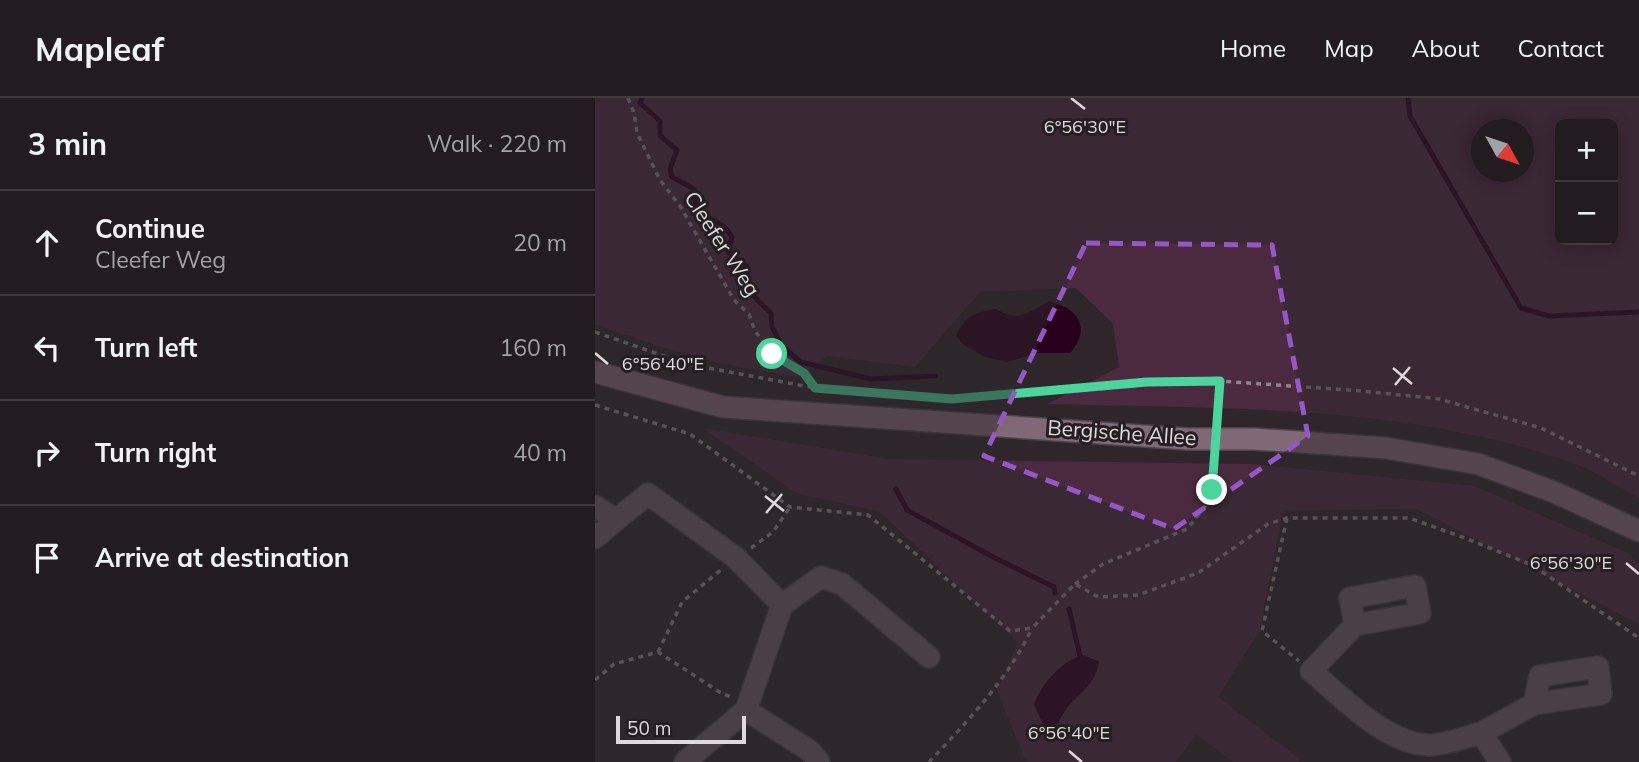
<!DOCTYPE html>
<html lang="en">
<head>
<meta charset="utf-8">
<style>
	:root { --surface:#221c20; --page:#2a2529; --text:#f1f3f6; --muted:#a2a1a5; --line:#3f3a3e }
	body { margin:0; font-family:Mulish,sans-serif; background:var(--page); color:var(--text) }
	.controls { position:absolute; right:21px; top:21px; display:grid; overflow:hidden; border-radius:10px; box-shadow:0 4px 18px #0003 }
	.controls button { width:63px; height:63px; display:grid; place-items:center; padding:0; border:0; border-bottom:2px solid var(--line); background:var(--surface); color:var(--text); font:35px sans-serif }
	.compass { position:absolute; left:876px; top:21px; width:63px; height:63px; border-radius:50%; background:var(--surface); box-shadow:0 4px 18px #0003; rotate:130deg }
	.scale { position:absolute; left:21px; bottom:18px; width:130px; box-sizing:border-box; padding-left:7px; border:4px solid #dfd9dc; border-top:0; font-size:19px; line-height:24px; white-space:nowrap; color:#dfd9dc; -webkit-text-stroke:5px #241d21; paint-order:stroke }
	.stop { position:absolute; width:21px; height:21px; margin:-16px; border:5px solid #4bd49b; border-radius:50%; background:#fff }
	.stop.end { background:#4bd49b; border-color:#fff; box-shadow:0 2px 7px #0008 }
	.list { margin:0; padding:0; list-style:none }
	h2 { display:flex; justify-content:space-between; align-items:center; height:91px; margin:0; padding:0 28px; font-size:30px }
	h2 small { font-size:23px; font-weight:400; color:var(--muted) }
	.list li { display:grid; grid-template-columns:46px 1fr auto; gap:21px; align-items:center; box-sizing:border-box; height:105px; padding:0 28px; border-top:2px solid var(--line) }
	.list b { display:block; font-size:26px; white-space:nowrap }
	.list p { margin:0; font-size:23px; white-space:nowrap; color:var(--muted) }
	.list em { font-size:23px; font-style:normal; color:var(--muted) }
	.icon { flex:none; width:38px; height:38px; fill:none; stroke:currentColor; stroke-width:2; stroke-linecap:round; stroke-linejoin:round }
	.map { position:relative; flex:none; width:1044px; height:664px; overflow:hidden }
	header { display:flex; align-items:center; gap:42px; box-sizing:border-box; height:98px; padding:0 35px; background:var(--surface); border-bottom:2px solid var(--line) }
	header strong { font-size:33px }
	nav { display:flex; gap:38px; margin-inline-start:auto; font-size:24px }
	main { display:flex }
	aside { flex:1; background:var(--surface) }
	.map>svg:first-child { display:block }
	.green { fill:#4b2a3f; fill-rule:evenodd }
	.water { fill:#28001c }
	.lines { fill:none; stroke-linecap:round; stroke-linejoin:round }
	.stream { stroke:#28001c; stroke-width:5 }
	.street-casing { stroke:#4a4447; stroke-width:24 }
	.secondary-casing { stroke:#4a4447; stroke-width:24 }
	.path { stroke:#8c8589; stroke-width:3.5; stroke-dasharray:5 5; stroke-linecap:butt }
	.street { stroke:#695f65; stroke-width:21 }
	.secondary { stroke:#816877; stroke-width:21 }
	.secondary-bridge-casing { stroke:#4a4447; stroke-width:24; stroke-linecap:butt }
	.secondary-bridge { stroke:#816877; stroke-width:21 }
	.route { stroke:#4bd49b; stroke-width:9 }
	.marked { fill:none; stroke:#9457c6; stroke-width:5; stroke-dasharray:14 9; stroke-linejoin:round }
	.ticks { fill:none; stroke:#dfd9dc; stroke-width:2.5 }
	.labels { text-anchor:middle; stroke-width:6; stroke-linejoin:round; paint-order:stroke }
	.street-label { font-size:21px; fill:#dfd9dc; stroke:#241d21 }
	.ticks-label { font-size:18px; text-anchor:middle; fill:#dfd9dc; stroke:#241d21; stroke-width:6; stroke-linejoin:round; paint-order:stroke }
</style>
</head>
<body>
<header>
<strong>Mapleaf</strong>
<nav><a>Home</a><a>Map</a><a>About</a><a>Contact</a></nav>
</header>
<main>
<aside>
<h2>3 min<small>Walk · 220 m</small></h2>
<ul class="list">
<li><svg class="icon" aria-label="ahead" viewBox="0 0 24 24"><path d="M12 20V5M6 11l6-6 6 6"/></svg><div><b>Continue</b><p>Cleefer Weg</p></div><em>20 m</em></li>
<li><svg class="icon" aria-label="left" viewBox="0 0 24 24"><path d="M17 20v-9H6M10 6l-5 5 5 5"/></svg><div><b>Turn left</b></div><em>160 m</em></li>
<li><svg class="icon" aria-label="right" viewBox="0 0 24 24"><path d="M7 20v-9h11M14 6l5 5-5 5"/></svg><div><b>Turn right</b></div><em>40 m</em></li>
<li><svg class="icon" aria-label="arrive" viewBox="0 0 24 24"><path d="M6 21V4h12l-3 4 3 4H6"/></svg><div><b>Arrive at destination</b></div></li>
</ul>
</aside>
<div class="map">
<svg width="1044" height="664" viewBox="0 0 1044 664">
	<rect width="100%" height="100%" fill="#2e262b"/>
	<!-- green -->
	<path class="green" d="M0,0H1044V400C1024,390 1004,375 983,367C814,305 630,311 452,306L524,269L518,226L481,190L385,194L320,269L233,258L203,279L123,265L60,247L0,226ZM965,26H1018V142H965ZM886,32H928V74H886Z
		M108,330L293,361L656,366L879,388L1033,455L1044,467V526L822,411L688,413L664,534L623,599L705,661L704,664H638L601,636L581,664H431L402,592L423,545L285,414L201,395Z"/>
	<!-- water -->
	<path class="water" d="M454,203C461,206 471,208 476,213C492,226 486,243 475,255H444L412,264L390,259L369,247L361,238C371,217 379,215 401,211C424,225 432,215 454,203Z
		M488,557L504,563C501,592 473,599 463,626L448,627L439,606C447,586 466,563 488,557Z"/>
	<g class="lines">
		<!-- stream -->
		<path class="stream" d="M47,0L45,5L65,23V38L82,52L75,71L77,79L99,91C100,129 122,113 137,139L133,154L152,169C152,195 158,198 176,215L177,229L188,249L206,264L276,281L341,278
			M813,0L815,18L926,210L954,218L1044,214
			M301,391L312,412L398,459L459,489L460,495
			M474,511L485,558"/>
		<defs>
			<path id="street" d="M0,408L21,422L53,396L141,460L187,507L151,612
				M0,440L21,422
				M187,507L226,479L247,486L334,559
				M760,527L755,500L820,488L825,515L760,527L716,573C747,599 792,647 834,647C850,647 870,639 886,635L905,664
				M886,635L939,606L1006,596L1003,569L945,578L939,606
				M90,664L151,612L215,653L224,664"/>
			<path id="secondary" d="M0,274L128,309L593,341
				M659,341L791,350L883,366L959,394L1044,433"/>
		</defs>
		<!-- street casing -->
		<use href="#street" class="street-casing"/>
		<!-- secondary casing -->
		<use href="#secondary" class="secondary-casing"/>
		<!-- path -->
		<path class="path" d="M33,0L39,15L42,35L65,82L85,108L139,202L154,216L160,233L177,256L209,275L219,289
			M0,234L92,266L220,290L357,301L552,284L625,283L767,293L844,301L946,330L1044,378
			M0,307L95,336L195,409L273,417L415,533L437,530L480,486L503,499L543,497L603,475L673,426L692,420H814L870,440L937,467L1044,540
			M622,324L625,283
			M692,420L667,533L704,563
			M156,450L178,434L195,409
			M480,486L508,466L592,431L610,409L617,392L619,359
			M63,554L87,504L127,471
			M0,582L19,566L63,554L126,595L136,599
			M334,664C372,624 414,580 437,530"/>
		<!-- street -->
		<use href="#street" class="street"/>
		<!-- secondary -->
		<use href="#secondary" class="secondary"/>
		<defs>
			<path id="secondary-bridge" d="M593,341H659"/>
		</defs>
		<!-- secondary-bridge casing -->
		<use href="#secondary-bridge" class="secondary-bridge-casing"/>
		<!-- secondary-bridge -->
		<use href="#secondary-bridge" class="secondary-bridge"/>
	</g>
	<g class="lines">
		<!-- route -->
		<path class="route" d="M177,256L209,275L220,290L357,301L552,284L625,283L617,392"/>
	</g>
	<!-- marked area -->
	<path d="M0 0H1044V664H0ZM491,145L677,147L713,338L579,431L389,358Z" fill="#2e262b" fill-opacity=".55" fill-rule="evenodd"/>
	<path class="marked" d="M491,145L677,147L713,338L579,431L389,358Z"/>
	<!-- ticks -->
	<path class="ticks" d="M476,0L490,11M0,255L13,266M798,270L817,286M800,287L815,269M170,398L189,413M171,415L187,396M1031,465L1044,476M474,653L487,664"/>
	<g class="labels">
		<!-- street labels -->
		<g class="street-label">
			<text transform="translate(127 146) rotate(57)" y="7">Cleefer Weg</text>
			<text transform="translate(527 335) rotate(4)" y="7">Bergische Allee</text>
		</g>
	</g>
	<g class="ticks-label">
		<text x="490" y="35">6°56'30"E</text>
		<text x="68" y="272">6°56'40"E</text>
		<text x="976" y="471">6°56'30"E</text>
		<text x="474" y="641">6°56'40"E</text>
	</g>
</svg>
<div class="controls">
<button>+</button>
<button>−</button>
</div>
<svg class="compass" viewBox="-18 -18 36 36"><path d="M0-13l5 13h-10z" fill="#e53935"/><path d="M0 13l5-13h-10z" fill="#a2a1a5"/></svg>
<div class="scale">50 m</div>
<div class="stop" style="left:177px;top:256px"></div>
<div class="stop end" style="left:617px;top:392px"></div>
</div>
</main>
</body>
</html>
